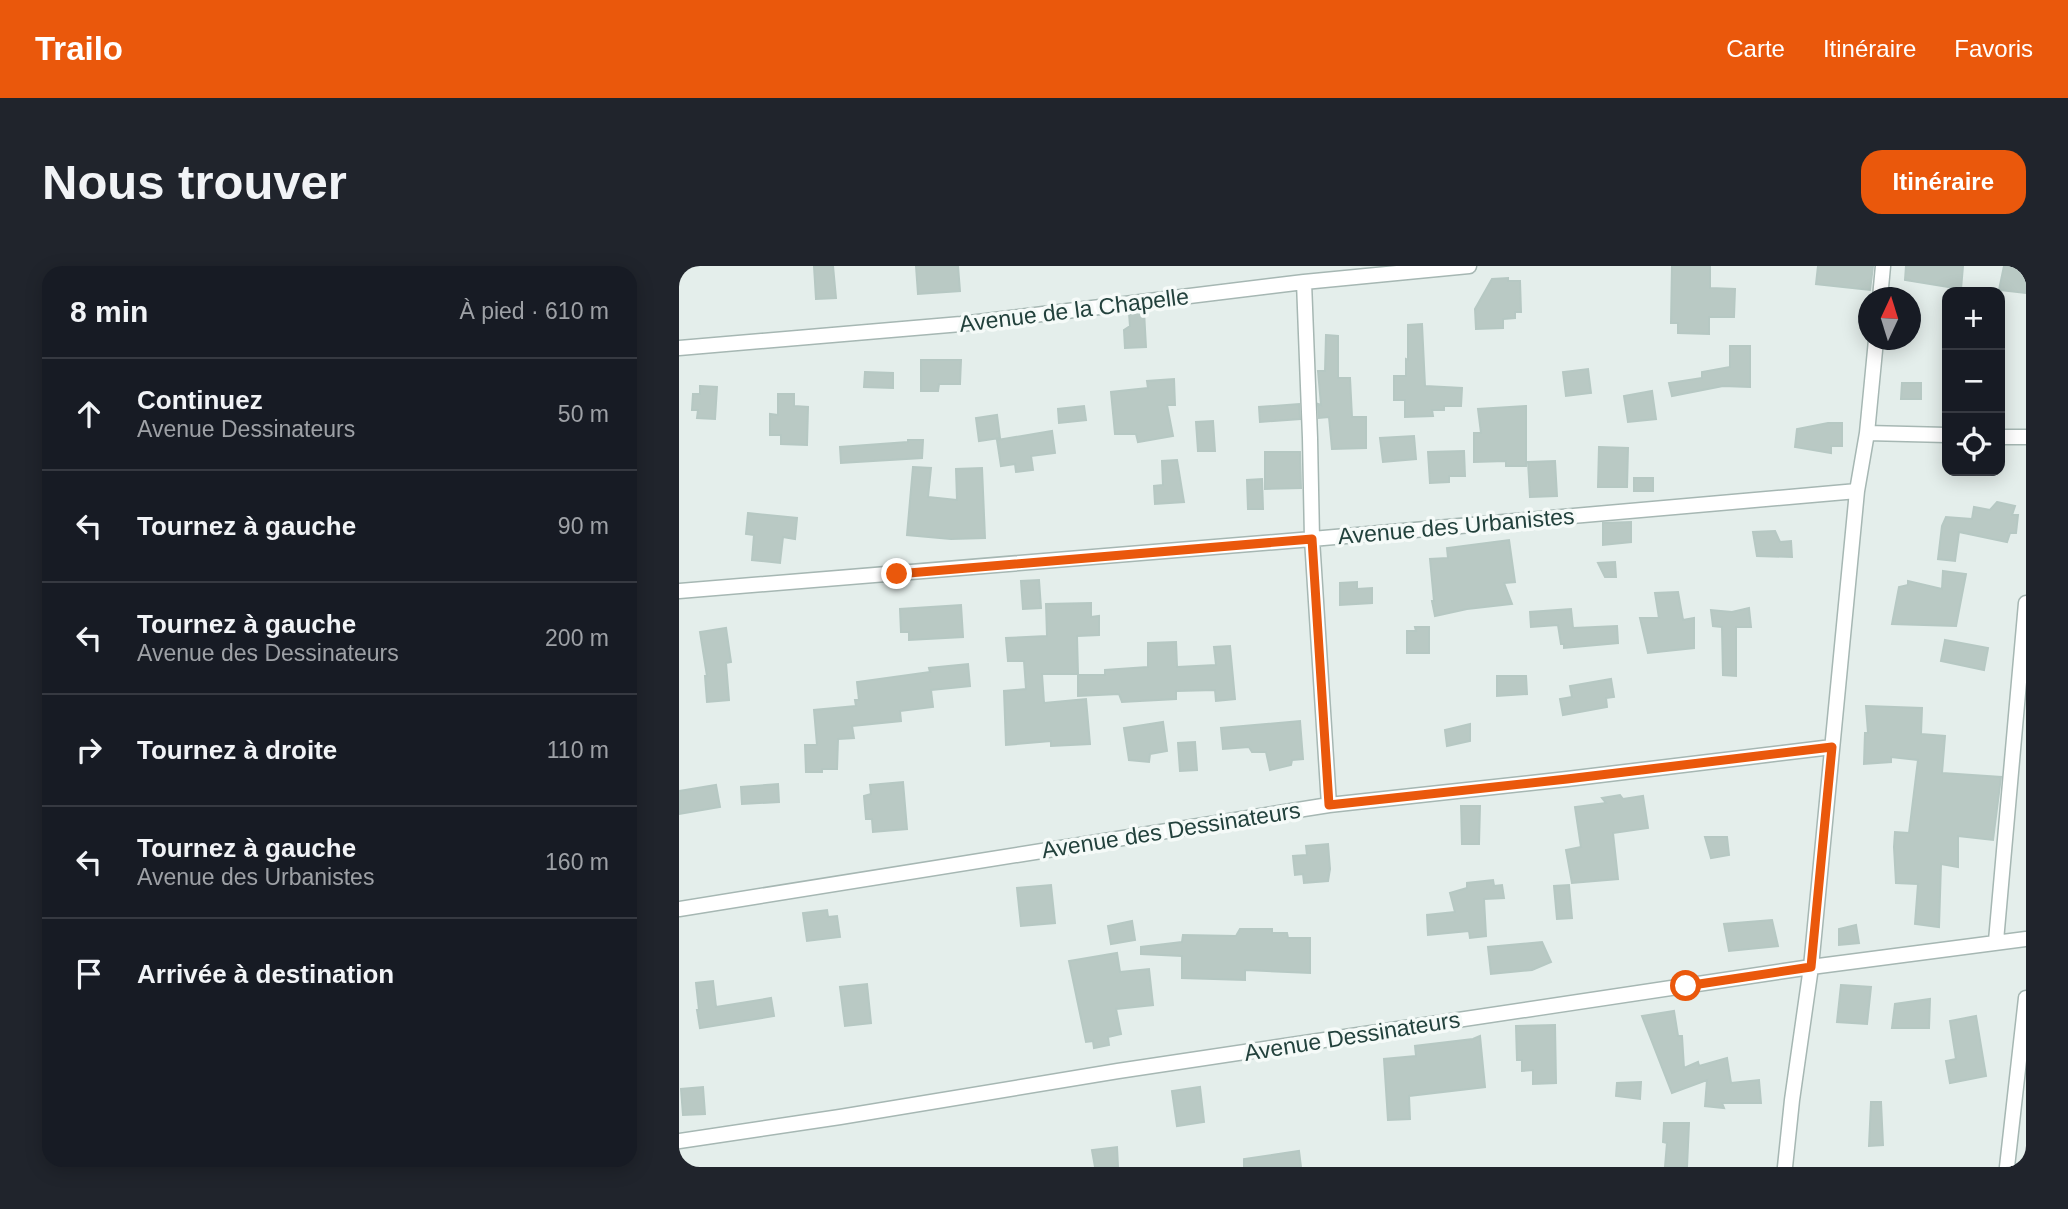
<!DOCTYPE html>
<html lang="fr">
<head>
<meta charset="utf-8">
<style>
	:root { --surface:#171b24; --page:#20242c; --text:#f1f3f6; --muted:#9ea1a6; --line:#363941; --accent:#ea580c }
	body { margin:0; font-family:Helvetica,sans-serif; background:var(--page); color:var(--text) }
	.controls { position:absolute; right:21px; top:21px; display:grid; overflow:hidden; border-radius:14px; box-shadow:0 4px 18px #0003 }
	.controls button { width:63px; height:63px; display:grid; place-items:center; padding:0; border:0; border-bottom:2px solid var(--line); background:var(--surface); color:var(--text); font:35px sans-serif }
	.compass { position:absolute; left:1179px; top:21px; width:63px; height:63px; border-radius:50%; background:var(--surface); box-shadow:0 4px 18px #0003; rotate:4deg }
	.stop { position:absolute; width:21px; height:21px; margin:-16px; border:5px solid #ea580c; border-radius:50%; background:#fff }
	.stop.end { background:#ea580c; border-color:#fff; box-shadow:0 2px 7px #0008 }
	.list { margin:0; padding:0; list-style:none }
	h2 { display:flex; justify-content:space-between; align-items:center; height:91px; margin:0; padding:0 28px; font-size:30px }
	h2 small { font-size:23px; font-weight:400; color:var(--muted) }
	.list li { display:grid; grid-template-columns:46px 1fr auto; gap:21px; align-items:center; box-sizing:border-box; height:112px; padding:0 28px; border-top:2px solid var(--line) }
	.list b { display:block; font-size:26px; white-space:nowrap }
	.list p { margin:0; font-size:23px; white-space:nowrap; color:var(--muted) }
	.list em { font-size:23px; font-style:normal; color:var(--muted) }
	.icon { flex:none; width:38px; height:38px; fill:none; stroke:currentColor; stroke-width:2; stroke-linecap:round; stroke-linejoin:round }
	.map { position:relative; flex:none; width:1347px; height:901px; overflow:hidden; border-radius:21px }
	header { display:flex; align-items:center; gap:42px; box-sizing:border-box; height:98px; padding:0 35px; background:var(--accent); color:#fff }
	header strong { font-size:33px }
	nav { display:flex; gap:38px; margin-inline-start:auto; font-size:24px }
	.intro { display:flex; align-items:center; justify-content:space-between; box-sizing:border-box; height:168px; padding:0 42px }
	h1 { margin:0; font-size:49px }
	.button { padding:18px 32px; border-radius:21px; background:var(--accent); color:#fff; font-size:24px; font-weight:700 }
	main { display:flex; gap:42px; padding:0 42px }
	aside { flex:1; background:var(--surface); border-radius:21px; box-shadow:0 4px 18px #0003 }
	.map>svg:first-child { display:block }
	.building { fill:#b9c9c4; stroke:#b6c8c3; stroke-width:2 }
	.lines { fill:none; stroke-linecap:round; stroke-linejoin:round }
	.street-casing { stroke:#a6b7b3; stroke-width:17 }
	.street { stroke:#fff; stroke-width:14 }
	.route { stroke:#ea580c; stroke-width:9 }
	.labels { text-anchor:middle; stroke-width:7; stroke-linejoin:round; paint-order:stroke }
	.street-label { font-size:23px; fill:#22413c; stroke:#f5faf8 }
</style>
</head>
<body>
<header>
<strong>Trailo</strong>
<nav><a>Carte</a><a>Itinéraire</a><a>Favoris</a></nav>
</header>
<div class="intro"><h1>Nous trouver</h1><a class="button">Itinéraire</a></div>
<main>
<aside>
<h2>8 min<small>À pied · 610 m</small></h2>
<ul class="list">
<li><svg class="icon" aria-label="ahead" viewBox="0 0 24 24"><path d="M12 20V5M6 11l6-6 6 6"/></svg><div><b>Continuez</b><p>Avenue Dessinateurs</p></div><em>50 m</em></li>
<li><svg class="icon" aria-label="left" viewBox="0 0 24 24"><path d="M17 20v-9H6M10 6l-5 5 5 5"/></svg><div><b>Tournez à gauche</b></div><em>90 m</em></li>
<li><svg class="icon" aria-label="left" viewBox="0 0 24 24"><path d="M17 20v-9H6M10 6l-5 5 5 5"/></svg><div><b>Tournez à gauche</b><p>Avenue des Dessinateurs</p></div><em>200 m</em></li>
<li><svg class="icon" aria-label="right" viewBox="0 0 24 24"><path d="M7 20v-9h11M14 6l5 5-5 5"/></svg><div><b>Tournez à droite</b></div><em>110 m</em></li>
<li><svg class="icon" aria-label="left" viewBox="0 0 24 24"><path d="M17 20v-9H6M10 6l-5 5 5 5"/></svg><div><b>Tournez à gauche</b><p>Avenue des Urbanistes</p></div><em>160 m</em></li>
<li><svg class="icon" aria-label="arrive" viewBox="0 0 24 24"><path d="M6 21V4h12l-3 4 3 4H6"/></svg><div><b>Arrivée à destination</b></div></li>
</ul>
</aside>
<div class="map">
<svg width="1347" height="901" viewBox="0 0 1347 901">
	<rect width="100%" height="100%" fill="#e4eeeb"/>
	<!-- building -->
	<path class="building" d="M135,0H154L157,32L137,33Z
		M237,0H279L281,25L239,28Z
		M993,0H1031V22L1056,23L1055,51H1030V68L999,67V57H992Z
		M1139,0H1194L1191,24L1137,18Z
		M1227,0H1284L1282,23L1226,14Z
		M1325,0H1347V27L1320,24Z
		M829,12V15H841L842,46H836V52L824,53V62L797,63L796,43L813,13Z
		M465,45L467,81L446,82L445,64L451,60L450,47Z
		M743,58L746,120L783,122L782,140H765V144H753L754,150L726,151V134H715V110H727V93L729,94V59Z
		M647,69L659,70V112H671L673,151H687V182L653,183L650,151L640,152L639,138L642,139L639,105H646Z
		M1051,80H1071V121L1044,120L993,130L990,117L1023,112V106L1051,101Z
		M242,94H282L281,118H260L259,125H242Z
		M909,103L912,127L887,130L884,106Z
		M186,106L214,107V122L185,121Z
		M495,113L496,139H488L494,170L459,176L457,168H436L432,126L469,122L468,115Z
		M1223,117H1242V133H1222Z
		M21,120L38,121L36,153L18,152L19,144H13L14,128H21Z
		M973,125L977,153L949,156L945,130Z
		M99,128H115V140L129,141L128,179L102,178V169H91V148L99,149Z
		M620,138L621,153L581,156L580,141Z
		M405,140L407,154L380,157L379,143Z
		M847,140V200H827V195L795,196V167H802L799,143Z
		M318,149L321,172L300,175L297,152Z
		M534,155L536,185H519L517,156Z
		M1149,157H1163V180H1152V187L1116,181L1118,163Z
		M373,165L376,187L352,190L354,204L337,206L336,198L322,200L318,174Z
		M735,170L737,193L704,196L701,172Z
		M229,174H244L243,192L162,197L161,181L229,176Z
		M920,181L949,182L948,221H919Z
		M785,185L786,210H770V216L751,217L749,186Z
		M586,186H621L622,222L586,223Z
		M498,194L505,236L476,238L475,220L484,219L483,195Z
		M876,195L878,230L851,231L849,196Z
		M234,201L252,202L249,231L278,234L277,203L303,202L306,272L272,273L228,269Z
		M955,212H974V225H955Z
		M583,213L584,243H569L568,214Z
		M1318,236L1336,240L1333,249H1339L1337,267H1331L1328,276L1280,266L1276,295L1259,293L1263,260L1267,251L1293,253L1295,241L1311,244Z
		M69,247L118,252L116,273L104,271L101,297L73,294L75,269L67,268Z
		M952,256V276L924,279V257Z
		M1096,265L1101,276L1112,275L1113,291L1078,290L1074,266Z
		M830,274L836,316L825,317L833,338L788,343L756,350L753,335H755L751,293L769,292L768,282Z
		M936,296L937,311H926L919,297Z
		M1264,305L1287,308L1277,360L1213,358L1220,321L1229,319V315L1263,323Z
		M360,314L362,342L344,343L342,315Z
		M678,316V323L693,322V337L661,339V317Z
		M999,326L1004,354L1015,352V382L969,387L961,352H980L976,327Z
		M412,337V351L420,350V369L398,370L399,408H363L365,437L407,433L411,478L372,480V475L327,479L325,425L347,423L345,395H329L327,372L368,370L367,338Z
		M282,339L284,371L230,374V366H222L221,343Z
		M1070,342L1072,361H1057V410L1044,409L1043,361L1034,360L1032,344L1053,346Z
		M892,343L894,362L938,360L939,377L885,382V378H882L879,359L852,361L851,346Z
		M736,361H750V387H728V365H737Z
		M47,362L52,396L47,397L50,434L28,436L26,410H28L21,366Z
		M1266,374L1309,382L1305,404L1262,395Z
		M497,376L498,401L537,399L535,381L551,380L556,433L537,435L536,424L497,425V433L443,436L440,428L399,430V409H426V404L469,401V377Z
		M289,398L291,420L252,424L254,441L221,445L222,455L173,460L175,472L159,473L158,503H143V506H127L126,479H138L135,444L177,440L176,434H180L178,416L251,406L250,402Z
		M818,410H847L848,428L818,430Z
		M932,413L935,431L927,432L928,441L884,449L881,433L893,431L891,420Z
		M1187,440L1243,442L1242,468L1266,470L1263,507L1322,511L1314,574L1279,570V601L1262,598L1260,661L1236,658L1239,618L1217,617L1215,581L1216,566L1230,567L1239,494L1212,491V496L1185,498L1186,467H1189Z
		M621,455L624,493L613,494L612,499L591,504L587,486H573L570,481L544,483L542,462Z
		M484,456L488,485L471,488L470,496L450,494L445,462Z
		M791,458V475L768,480L766,464Z
		M516,476L518,504L501,505L499,477Z
		M224,516L228,563L194,566L193,553H187L185,530L192,528L191,519Z
		M99,518L100,536L63,538L62,521Z
		M37,519L41,541L0,548V525Z
		M941,529L944,533L964,530L969,562L934,567L939,613L893,617L887,584L902,581L896,541L927,537L923,532Z
		M782,540H801L800,578H783Z
		M1026,571H1048L1050,589L1032,592Z
		M649,578L651,603L649,615L625,617L624,608L616,609L614,590L628,589L627,580Z
		M814,614L815,620L823,619L825,632L805,633L807,670L791,672L790,665L749,669L748,649L776,646L771,627L788,622V617Z
		M372,619L376,657L342,660L338,622Z
		M890,619L893,652L878,653L875,620Z
		M148,644L149,651L158,650L161,671L128,675L124,647Z
		M1093,654L1099,680L1050,685L1045,658Z
		M453,655L456,674L432,678L429,660Z
		M1177,659L1180,677L1160,679V663Z
		M561,663H593V667H608L609,672H631V707L566,704V714L503,712V690L462,688V681L503,676L504,669L557,670Z
		M863,676L872,696L853,704L812,708L809,681Z
		M438,687L441,706L470,703L474,739L437,743L442,768L429,771L430,779L415,782L414,775L407,776L390,695Z
		M34,715L37,741L92,732L95,750L21,762L18,744H20L17,717Z
		M188,718L192,757L166,760L161,721Z
		M1162,719L1192,721L1188,758L1158,756Z
		M1251,733L1250,762H1213L1216,738Z
		M995,745L999,770H1003L1005,802L1019,796L1020,800L1048,792L1052,817L1080,814L1082,837H1043L1045,842L1026,840L1028,814L993,827L963,750Z
		M1297,750L1307,810L1271,817L1267,795L1277,793L1271,755Z
		M876,759L877,817L854,818V804L843,805V794H838L837,760Z
		M801,770L806,821L730,830L731,853L709,854L705,793L737,790L736,780L794,773Z
		M962,816L961,833L937,830L938,817Z
		M24,821L26,848L4,849L2,823Z
		M521,821L525,856L498,860L493,825Z
		M1192,836H1202L1204,879L1190,880Z
		M985,857H1010L1008,901H986L988,877L984,876Z
		M438,881L439,901H416L413,884Z
		M620,885L622,901H565V893Z"/>
	<g class="lines">
		<defs>
			<path id="street" d="M625,16L631,172L633,273L650,539
				M1201,32L1204,0
				M0,82L282,58L625,16L790,0
				M1188,167L1268,169
				M1321,171H1347
				M0,325L633,273L1178,225
				M0,643L650,539L888,513L1153,481
				M1317,675L1347,337
				M0,875L161,851L439,805L1132,701L1347,673
				M1106,901L1113,834L1132,701L1178,225L1188,167L1197,74
				M1328,901L1347,732"/>
		</defs>
		<!-- street casing -->
		<use href="#street" class="street-casing"/>
		<!-- street -->
		<use href="#street" class="street"/>
	</g>
	<g class="lines">
		<!-- route -->
		<path class="route" d="M218,308L633,273L650,539L888,513L1153,481L1132,701L1007,720"/>
	</g>
	<g class="labels">
		<!-- street labels -->
		<g class="street-label">
			<text transform="translate(395 44) rotate(-7)" y="8">Avenue de la Chapelle</text>
			<text transform="translate(777 260) rotate(-5)" y="8">Avenue des Urbanistes</text>
			<text transform="translate(492 564) rotate(-9)" y="8">Avenue des Dessinateurs</text>
			<text transform="translate(673 770) rotate(-9)" y="8">Avenue Dessinateurs</text>
		</g>
	</g>
</svg>
<div class="controls">
<button>+</button>
<button>−</button>
<button><svg class="icon" aria-label="locate" viewBox="0 0 24 24"><circle cx="12" cy="12" r="6"/><path d="M12 2v4M12 18v4M2 12h4M18 12h4"/></svg></button>
</div>
<svg class="compass" viewBox="-18 -18 36 36"><path d="M0-13l5 13h-10z" fill="#e53935"/><path d="M0 13l5-13h-10z" fill="#9ea1a6"/></svg>
<div class="stop" style="left:1007px;top:720px"></div>
<div class="stop end" style="left:218px;top:308px"></div>
</div>
</main>
</body>
</html>
